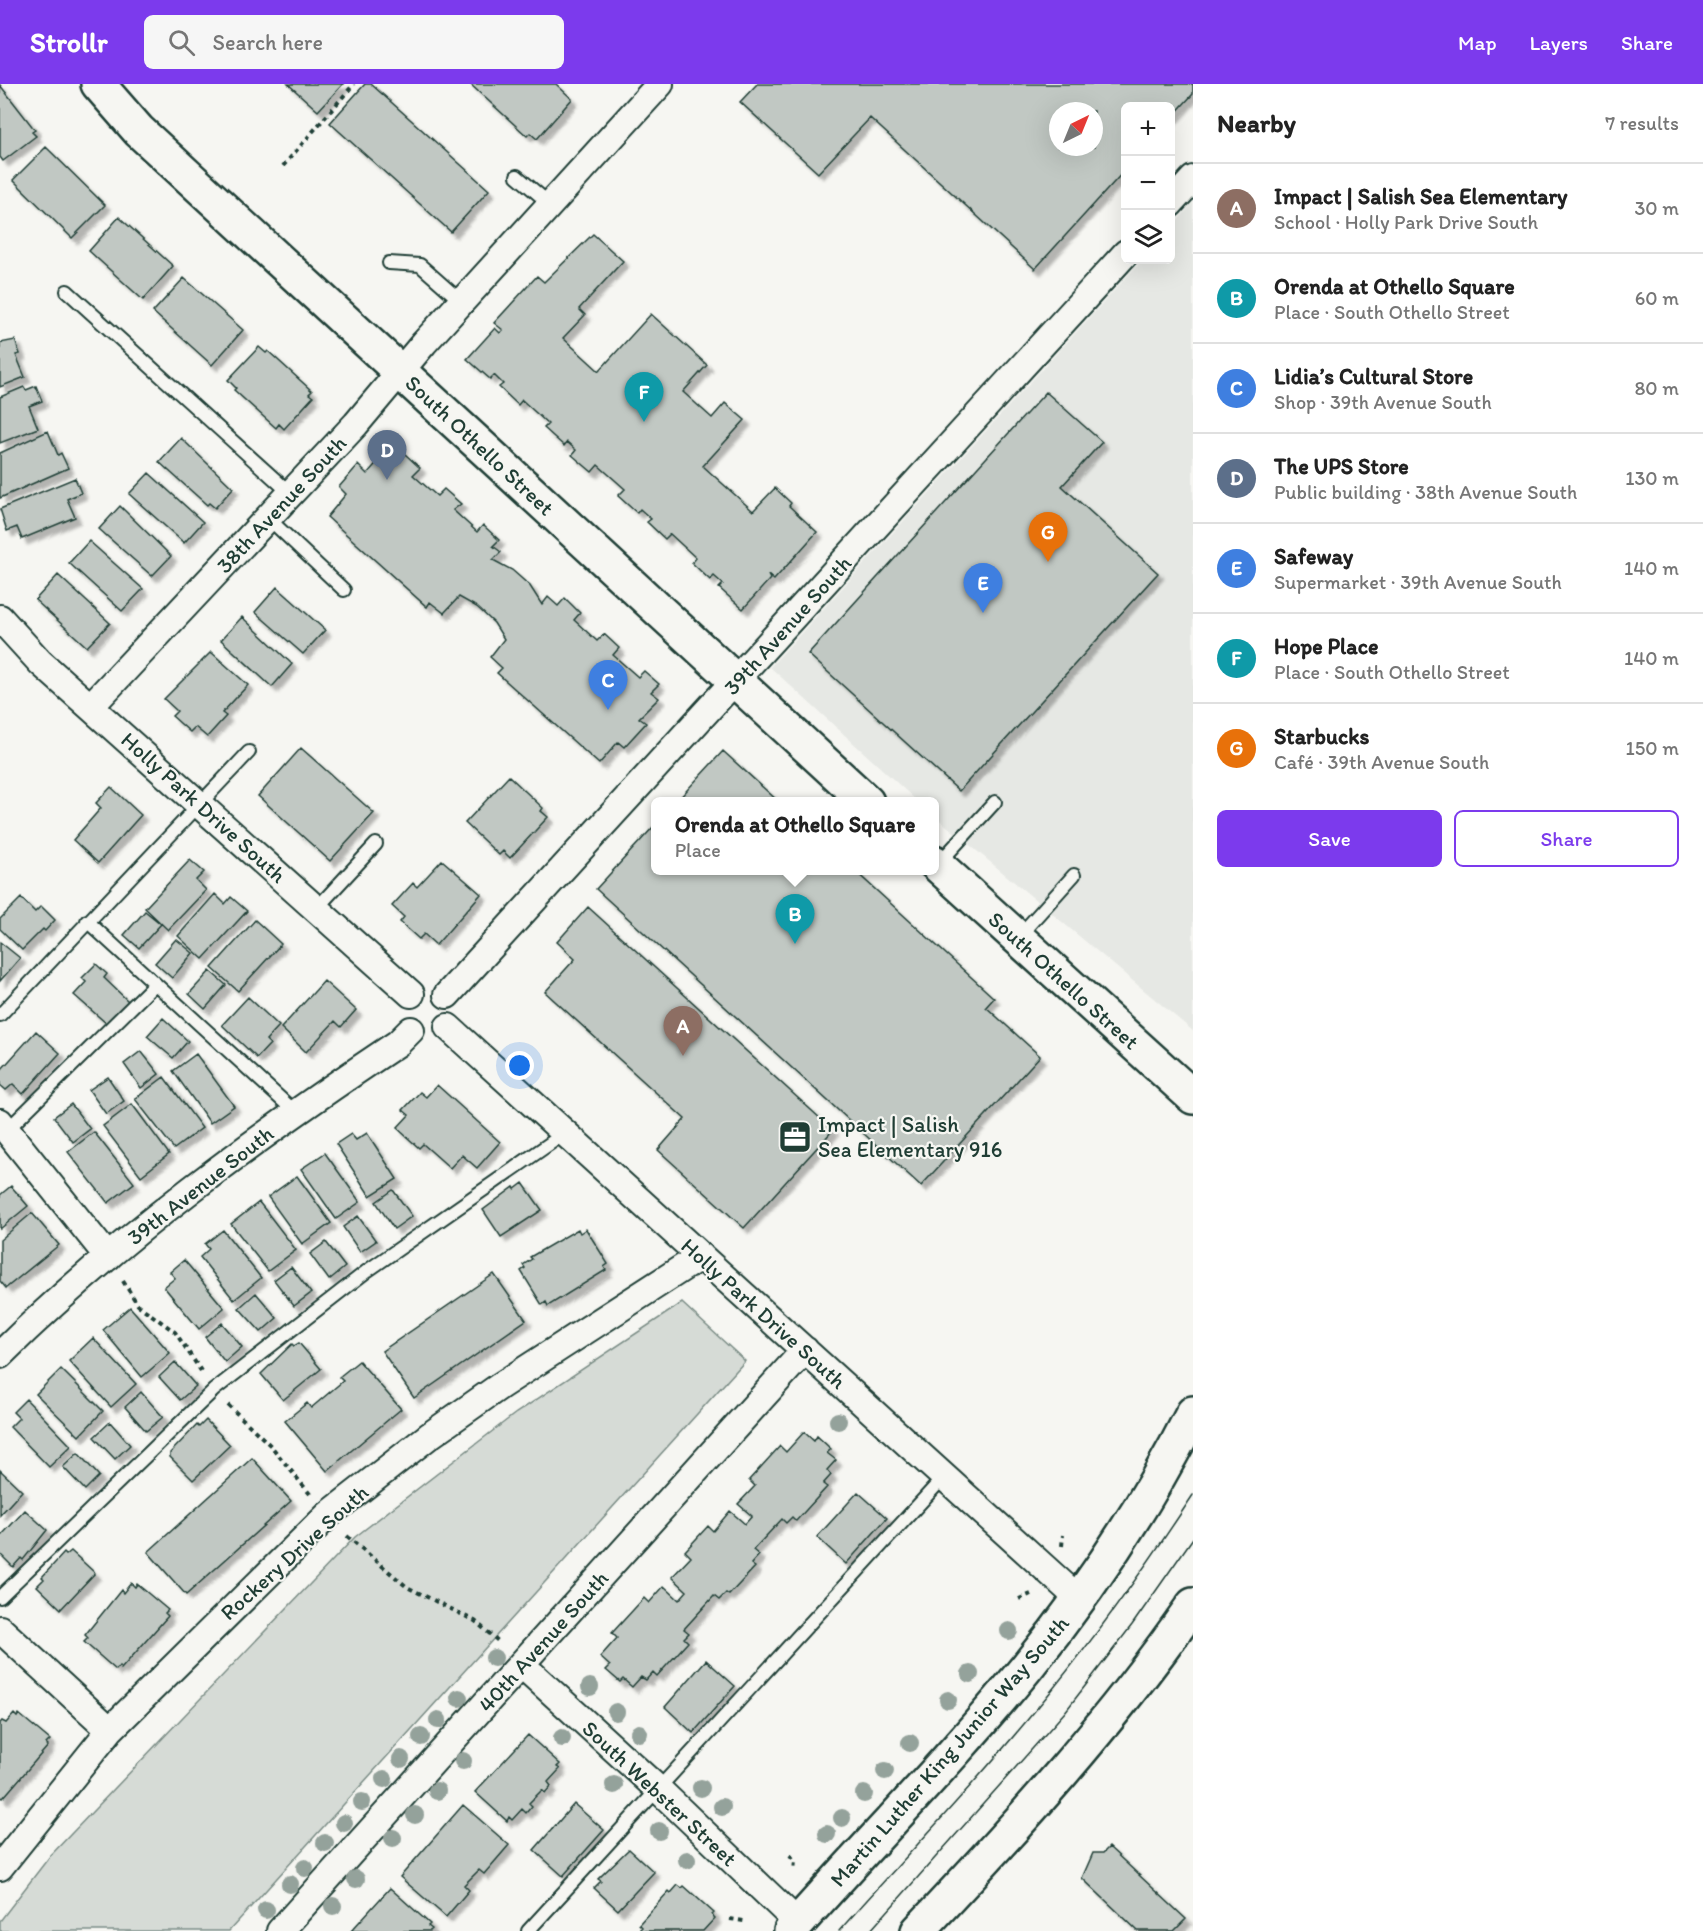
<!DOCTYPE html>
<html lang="en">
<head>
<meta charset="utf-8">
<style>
	:root { --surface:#fff; --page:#f6f6f6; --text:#222; --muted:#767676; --line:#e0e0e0; --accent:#7c3aed }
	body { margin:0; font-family:Itim,sans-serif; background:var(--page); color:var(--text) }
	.controls { position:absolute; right:18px; top:18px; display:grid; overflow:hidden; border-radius:9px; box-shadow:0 6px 24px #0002 }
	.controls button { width:54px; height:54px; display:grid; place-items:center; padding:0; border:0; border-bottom:2px solid var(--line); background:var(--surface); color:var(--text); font:30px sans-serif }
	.compass { position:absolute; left:1049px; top:18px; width:54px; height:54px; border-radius:50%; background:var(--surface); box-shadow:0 6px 24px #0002; rotate:43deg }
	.you { position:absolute; left:520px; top:982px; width:21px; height:21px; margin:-15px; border:4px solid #fff; border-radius:50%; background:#1a73e8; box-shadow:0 0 0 9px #1a73e833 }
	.badge { display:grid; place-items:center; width:39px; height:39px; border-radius:50%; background:var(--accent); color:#fff; font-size:20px; font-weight:700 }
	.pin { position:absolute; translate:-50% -50px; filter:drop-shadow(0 2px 3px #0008) }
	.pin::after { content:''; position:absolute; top:32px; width:21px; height:18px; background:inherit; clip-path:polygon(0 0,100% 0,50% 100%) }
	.popup { position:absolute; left:651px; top:713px; width:288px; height:78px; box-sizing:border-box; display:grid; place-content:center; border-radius:9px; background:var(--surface); filter:drop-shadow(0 2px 4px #0005); font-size:20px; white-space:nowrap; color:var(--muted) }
	.popup b { font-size:22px; color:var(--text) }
	.popup::after { content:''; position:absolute; left:50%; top:100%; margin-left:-12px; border:12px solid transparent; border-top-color:var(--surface) }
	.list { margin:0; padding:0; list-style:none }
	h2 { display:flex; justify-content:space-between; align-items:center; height:78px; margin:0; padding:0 24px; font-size:26px }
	h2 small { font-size:20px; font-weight:400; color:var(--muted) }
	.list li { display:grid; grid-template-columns:39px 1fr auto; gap:18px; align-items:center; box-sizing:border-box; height:90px; padding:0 24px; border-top:2px solid var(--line) }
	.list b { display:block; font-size:22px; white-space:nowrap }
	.list p { margin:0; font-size:20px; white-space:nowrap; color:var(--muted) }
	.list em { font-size:20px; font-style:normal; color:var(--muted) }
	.actions { display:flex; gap:12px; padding:18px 24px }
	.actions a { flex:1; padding:14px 0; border:2px solid var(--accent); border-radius:9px; text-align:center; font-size:21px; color:var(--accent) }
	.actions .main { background:var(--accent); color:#fff }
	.icon { flex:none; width:33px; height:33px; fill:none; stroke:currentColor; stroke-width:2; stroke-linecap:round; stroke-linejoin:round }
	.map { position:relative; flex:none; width:1193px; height:1847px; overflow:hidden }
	header { display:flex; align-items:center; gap:36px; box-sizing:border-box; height:84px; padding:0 30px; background:var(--accent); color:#fff }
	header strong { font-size:28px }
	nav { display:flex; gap:33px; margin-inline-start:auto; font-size:21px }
	.search { width:420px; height:54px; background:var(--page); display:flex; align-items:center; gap:15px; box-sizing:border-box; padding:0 21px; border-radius:9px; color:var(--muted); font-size:22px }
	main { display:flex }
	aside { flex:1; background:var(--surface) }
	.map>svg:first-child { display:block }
	.built { fill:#e6e8e4 }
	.green { fill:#d6dbd6; stroke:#7a8c85; stroke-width:1.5 }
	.building { fill:#c1c8c3; stroke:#1f3d34; stroke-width:1.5; fill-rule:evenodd; filter:url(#shadow) }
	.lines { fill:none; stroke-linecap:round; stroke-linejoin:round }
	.lane-casing { stroke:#1f3d34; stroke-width:16 }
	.street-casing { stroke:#1f3d34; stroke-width:30 }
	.secondary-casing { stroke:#1f3d34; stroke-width:38 }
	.path { stroke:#1f3d34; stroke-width:4; stroke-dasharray:4.5 4.5; stroke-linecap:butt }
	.lane { stroke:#f6f6f2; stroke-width:12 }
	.street { stroke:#f6f6f2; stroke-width:26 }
	.secondary { stroke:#f6f6f2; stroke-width:33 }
	.tram { stroke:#1f3d34; stroke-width:1.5 }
	.tree { fill:#94a29b }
	.labels { text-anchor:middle; stroke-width:4.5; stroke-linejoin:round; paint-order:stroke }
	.street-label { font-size:22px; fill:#1f3d34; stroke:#f6f6f2 }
	.poi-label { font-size:22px; fill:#1f3d34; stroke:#f6f6f2; text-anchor:start }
</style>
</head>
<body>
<header>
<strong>Strollr</strong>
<div class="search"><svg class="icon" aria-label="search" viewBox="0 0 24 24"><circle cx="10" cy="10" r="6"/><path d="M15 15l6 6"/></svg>Search here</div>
<nav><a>Map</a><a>Layers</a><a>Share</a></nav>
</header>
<main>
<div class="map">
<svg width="1193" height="1847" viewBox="0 0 1193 1847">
	<defs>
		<filter id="shadow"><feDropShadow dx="5.5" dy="5.5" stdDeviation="1.5" flood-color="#0004"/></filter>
	</defs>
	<rect width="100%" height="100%" fill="#f6f6f2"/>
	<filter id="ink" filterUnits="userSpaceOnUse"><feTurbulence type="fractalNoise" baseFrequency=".0167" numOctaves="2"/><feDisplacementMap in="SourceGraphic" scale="12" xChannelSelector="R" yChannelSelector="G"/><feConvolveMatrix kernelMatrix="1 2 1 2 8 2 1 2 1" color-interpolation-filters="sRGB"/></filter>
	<g filter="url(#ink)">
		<!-- built -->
		<path class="built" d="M1193,119V947L935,732L934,718L917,717L770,583L1142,176H1170L1171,144Z"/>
		<!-- green -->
		<path class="green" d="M682,1219L745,1277L229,1847H0V1837L50,1772L355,1453L516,1329Z"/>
		<!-- building -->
		<path class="building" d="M288,0H343L318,27Z
			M365,0H371L489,106L451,148L330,39Z
			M470,0H556L572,15L537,55L530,49L527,52Z
			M757,0H1193V10L1170,35V22H1126V85L1035,185L870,34L818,89L740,18ZM1058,27H1094V63H1058Z
			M0,1L35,46L32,48L36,52L3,77L0,73Z
			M46,63L105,121L72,154L13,96Z
			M119,133L173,182L143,216L89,167Z
			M593,150L623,177L579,225L585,231L563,254L599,287L651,230L707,281L683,308L712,334L725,319L745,336L703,382L753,427L775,404L791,419L789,422L817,448L774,496L768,491L770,495L743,525L719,504L723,500L714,492L710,496L692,479L696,474L670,450L665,455L647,438L651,435L640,425L637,429L618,412L625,405L598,381L592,388L572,371L576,366L567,358L564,362L544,344L548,340L522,316L518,321L499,303L503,300L494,291L490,295L467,275L495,244L500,249L503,246L494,239L537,192L544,198Z
			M184,194L243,246L212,281L153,228Z
			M15,256L20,270L16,271L25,293L0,303V259Z
			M259,263L266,269L268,267L312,307L309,310L313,313L284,345L279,340L276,344L234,306L236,304L228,296Z
			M36,302L42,317L29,322L38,344L0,359V313L24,303L26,306Z
			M1046,308L1102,358L1062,402L1158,489L959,707L808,570Z
			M48,347L58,371L61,369L68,384L0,414V369Z
			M181,354L233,404L215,424L209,419L207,421L159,378Z
			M387,367L398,376L404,369L420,384L413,391L437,412L444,405L461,420L453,426L477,448L483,441L499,456L493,462L501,468L493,476L512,486L530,502L542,521L548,513L558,522L565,514L580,529L574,536L597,557L604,550L619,564L613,571L638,593L644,587L659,600L651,608L659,614L639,634L646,639L624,663L618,658L599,680L497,589L502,584L490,573L504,555L494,539L477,523L459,513L444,529L430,518L427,523L327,433L346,410L339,403L358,381L367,390Z
			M149,389L203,438L184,459L129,410Z
			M75,394L81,409L67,415L75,433L22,455L17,443L7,447L0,425Z
			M120,422L171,472L152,492L99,445Z
			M89,457L143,505L122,527L69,479Z
			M58,491L110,539L87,563L35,516Z
			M277,503L325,546L303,570L255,528Z
			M242,533L292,580L272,603L221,556Z
			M211,568L248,601L222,629L226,632L207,653L195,643L190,648L172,632L177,627L164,615Z
			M301,664L374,729L330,777L258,712Z
			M723,667L779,718H676Z
			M509,692L543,724L541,727L548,733L510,774L503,767L499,771L465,739Z
			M111,703L141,731L98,779L73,756L101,724L96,719Z
			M656,740V786H854L994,914L986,923L1040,972L921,1102L596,805Z
			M190,776L204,788L196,796L206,806L168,846L145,824Z
			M442,776L481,810L436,861L424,850L419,855L400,838L404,833L392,822L413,799L417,803Z
			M215,810L225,820L231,813L247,827L203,875L178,852Z
			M21,814L35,828L41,822L55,836L45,847L43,845L22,866L0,845V835Z
			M588,823L833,1046L744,1144L658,1066L685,1035L545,908L575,875L557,858Z
			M145,827L161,840L139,864L124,851Z
			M255,836L281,860L238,907L212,884Z
			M176,855L193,869L172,894L155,879Z
			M0,858L20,874L0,897Z
			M96,880L107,890L104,894L128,917L106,939L74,911L86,898L82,894Z
			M210,887L226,901L205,925L189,910Z
			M324,897L356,926L341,943L335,937L306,968L281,944Z
			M248,913L279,942L266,956L270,960L257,974L222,941Z
			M163,934L188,957L173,974L147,952Z
			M36,947L60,969L23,1010L13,1000L6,1006L0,1001V987Z
			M141,967L159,990L141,1004L124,980Z
			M196,970L234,1022L210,1039L173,987Z
			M108,993L124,1017L106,1030L89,1006Z
			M164,993L202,1044L174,1065L135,1015Z
			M437,1001L500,1058L477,1084L462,1071L450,1084L423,1060L419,1064L397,1044L409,1031L403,1026L420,1008L426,1013Z
			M71,1020L90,1045L73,1058L54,1033Z
			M132,1020L169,1070L141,1092L103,1042Z
			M94,1048L134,1099L108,1119L68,1068Z
			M367,1049L397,1095L370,1112L336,1060L351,1050L356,1056Z
			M325,1069L360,1118L336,1135L301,1085Z
			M297,1092L331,1139L302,1160L268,1113Z
			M523,1099L542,1126L501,1153L483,1126L514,1103L515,1105Z
			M11,1102L28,1122L0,1145V1111Z
			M393,1106L412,1132L394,1145L376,1118Z
			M259,1118L296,1166L268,1187L231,1140Z
			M32,1129L59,1161L6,1204L0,1197V1156Z
			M358,1132L376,1157L360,1168L343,1143Z
			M578,1145L580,1149L586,1145L608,1180L604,1183L606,1186L548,1222L546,1218L542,1221L521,1187L525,1184L523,1181L532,1175L530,1173Z
			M223,1146L261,1194L234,1216L200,1173L209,1165L205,1160Z
			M326,1158L345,1183L329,1196L310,1170Z
			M184,1176L224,1224L199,1245L164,1203L175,1194L170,1188Z
			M291,1183L311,1209L294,1222L274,1196Z
			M494,1190L526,1236L414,1314L382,1267Z
			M256,1209L277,1234L261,1248L239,1224Z
			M130,1223L170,1269L142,1293L103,1246Z
			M222,1239L242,1263L225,1278L205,1253Z
			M93,1254L136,1300L111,1323L69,1277Z
			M299,1259L321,1285L283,1316L261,1290L292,1260L294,1262Z
			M359,1277L401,1325L327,1387L285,1337L307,1319L311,1324L343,1297L339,1293Z
			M175,1278L196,1302L180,1316L159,1293Z
			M61,1285L103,1327L79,1352L36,1310Z
			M141,1308L163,1333L146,1347L125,1323Z
			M26,1315L71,1362L49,1383L10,1343L19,1334L13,1328Z
			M206,1336L230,1361L193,1396L170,1373V1369L197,1341L199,1343Z
			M110,1338L130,1361L115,1375L94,1353Z
			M804,1348L814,1357L817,1352L831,1365L827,1369L836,1376L827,1386L831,1391L823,1400L827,1403L796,1437L792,1433L786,1439L782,1435L753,1466L759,1471L751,1480L755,1483L729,1511L726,1509L719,1516L714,1512L684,1545L689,1549L684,1554L688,1558L657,1592L653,1588L646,1596L641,1593L632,1603L623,1595L620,1598L606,1586L610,1582L600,1573L617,1554L612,1549L644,1514L649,1519L664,1502L679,1516L687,1507L672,1493L691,1473L685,1467L708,1442L713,1447L730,1427L745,1440L752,1432L738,1420L755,1402L749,1396L780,1362L786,1368Z
			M78,1369L99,1392L85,1406L63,1383Z
			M252,1374L291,1417L186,1511L148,1468Z
			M0,1386L22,1407L0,1431Z
			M858,1408L887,1434L846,1480L817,1453Z
			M25,1426L47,1446L23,1476L21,1474L13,1483L0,1470V1453Z
			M71,1467L95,1489L61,1525L37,1502L44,1495L42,1493L64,1469L66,1471Z
			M131,1499L135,1503L137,1500L168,1526L165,1529L168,1532L121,1585L119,1582L116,1586L84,1558L88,1554L85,1551L121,1506L123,1509Z
			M706,1576L735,1602L693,1649L665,1623Z
			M14,1630L17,1633L19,1630L50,1656L46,1660L48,1662L3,1714L0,1712V1639L2,1637L6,1639Z
			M528,1651L560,1680L557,1683L560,1685L548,1698L551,1702L545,1709L542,1706L529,1719L532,1722L526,1729L522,1725L512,1736L509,1733L507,1737L475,1708Z
			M574,1720L604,1746L563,1792L534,1766Z
			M463,1721L509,1761L484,1790L479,1786L464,1801L469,1806L446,1833L400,1793Z
			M1109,1763L1186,1835L1174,1847H1138L1082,1794L1093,1769H1103Z
			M629,1765L654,1788L618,1826L594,1804L601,1797L598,1795Z
			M678,1801L682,1804L684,1802L714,1829L712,1831L715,1834L703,1847H638L642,1843L639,1840L669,1807L671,1809Z
			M390,1804L430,1840L428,1842L432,1845L430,1847H351Z"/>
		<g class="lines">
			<defs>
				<path id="lane" d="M517,92L551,121
					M389,179L420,181L463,219
					M67,207L290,409
					M268,434L344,506
					M939,779L995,718
					M317,824L376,760
					M87,837L294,1027
					M1019,852L1074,791
					M0,931L249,668
					M7,1046L155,900
					M0,1513L214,1306L367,1187L565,1049
					M528,1847L943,1394"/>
				<path id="street" d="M1170,120L1193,95
					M0,534L40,578L411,910
					M91,622L356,340L424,259L660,0
					M447,911L1126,169
					M448,943L1079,1515
					M0,1038L108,1173
					M0,1271C119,1153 258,1052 398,959L411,946
					M0,1545L110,1646
					M521,1580L658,1705L798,1839
					M0,1783L110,1646L328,1431L429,1352L500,1302L701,1172
					M280,1847L805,1266"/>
				<path id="secondary" d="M98,0L139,47L867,718
					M934,778L1193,1013
					M791,1847C869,1759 953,1674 1027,1583C1091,1504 1147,1420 1193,1329
					M918,1847C1015,1744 1112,1638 1193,1521"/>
			</defs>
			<!-- lane casing -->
			<use href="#lane" class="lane-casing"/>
			<!-- street casing -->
			<use href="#street" class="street-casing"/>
			<!-- secondary casing -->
			<use href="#secondary" class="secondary-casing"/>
			<!-- path -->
			<path class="path" d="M283,82L354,0
				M123,1197L138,1221L175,1248L201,1287
				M228,1321L271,1362L310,1410
				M347,1452L407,1503L475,1537L498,1557
				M1062,1462L1063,1451
				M1019,1515L1031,1510
				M790,1771L795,1777L794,1787
				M730,1835L744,1837"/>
			<!-- lane -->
			<use href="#lane" class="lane"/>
			<!-- street -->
			<use href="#street" class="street"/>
			<!-- secondary -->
			<use href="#secondary" class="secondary"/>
			<!-- tram -->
			<path class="tram" d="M839,1847C911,1767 985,1689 1052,1606C1103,1543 1149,1478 1193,1411
				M870,1847L1065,1628L1132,1541L1193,1454"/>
		</g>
		<!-- trees -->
		<g class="tree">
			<circle cx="838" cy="1337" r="9"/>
			<circle cx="1009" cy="1547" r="9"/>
			<circle cx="494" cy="1574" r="9"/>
			<circle cx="970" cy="1590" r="9"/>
			<circle cx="590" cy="1603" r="9"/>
			<circle cx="459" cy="1614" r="9"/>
			<circle cx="948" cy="1616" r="9"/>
			<circle cx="616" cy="1628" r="9"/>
			<circle cx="438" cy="1636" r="9"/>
			<circle cx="639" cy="1649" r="9"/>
			<circle cx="421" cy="1653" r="9"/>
			<circle cx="562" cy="1654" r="9"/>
			<circle cx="910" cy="1659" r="9"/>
			<circle cx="401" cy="1675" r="9"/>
			<circle cx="463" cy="1677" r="9"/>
			<circle cx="885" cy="1687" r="9"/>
			<circle cx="384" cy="1695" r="9"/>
			<circle cx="614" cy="1701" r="9"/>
			<circle cx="701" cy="1704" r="9"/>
			<circle cx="437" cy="1707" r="9"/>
			<circle cx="864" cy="1710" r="9"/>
			<circle cx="362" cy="1718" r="9"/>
			<circle cx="722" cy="1723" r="9"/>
			<circle cx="415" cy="1731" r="9"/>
			<circle cx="842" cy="1734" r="9"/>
			<circle cx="344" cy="1739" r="9"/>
			<circle cx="659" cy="1747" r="9"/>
			<circle cx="827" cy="1750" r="9"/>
			<circle cx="393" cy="1754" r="9"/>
			<circle cx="325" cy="1759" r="9"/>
			<circle cx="687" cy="1776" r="9"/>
			<circle cx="305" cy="1784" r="9"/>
			<circle cx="356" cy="1795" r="9"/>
			<circle cx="290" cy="1800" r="9"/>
			<circle cx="333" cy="1822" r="9"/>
			<circle cx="266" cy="1826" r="9"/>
		</g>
	</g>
	<!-- icons -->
	<defs>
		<symbol id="office-square" viewBox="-11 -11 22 22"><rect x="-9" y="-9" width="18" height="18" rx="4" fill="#1f3d34" stroke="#f6f6f2"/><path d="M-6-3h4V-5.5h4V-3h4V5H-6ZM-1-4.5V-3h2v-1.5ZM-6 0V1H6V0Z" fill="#fff"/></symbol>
	</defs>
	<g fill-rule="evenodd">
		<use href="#office-square" x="776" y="1034" width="38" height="38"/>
	</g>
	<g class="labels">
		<!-- street labels -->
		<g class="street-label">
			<text transform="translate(480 361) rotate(43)" y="8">South Othello Street</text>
			<text transform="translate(281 420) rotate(-47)" y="8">38th Avenue South</text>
			<text transform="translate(787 541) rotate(-48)" y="8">39th Avenue South</text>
			<text transform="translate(204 723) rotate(42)" y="8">Holly Park Drive South</text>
			<text transform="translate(1064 896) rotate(42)" y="8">South Othello Street</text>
			<text transform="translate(200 1101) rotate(-38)" y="8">39th Avenue South</text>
			<text transform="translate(764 1229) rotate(42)" y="8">Holly Park Drive South</text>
			<text transform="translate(294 1468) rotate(-42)" y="8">Rockery Drive South</text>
			<text transform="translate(543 1557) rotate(-48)" y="8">40th Avenue South</text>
			<text transform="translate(949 1667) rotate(-49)" y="8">Martin Luther King Junior Way South</text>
			<text transform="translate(660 1709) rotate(43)" y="8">South Webster Street</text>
		</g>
		<!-- poi labels -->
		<g class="poi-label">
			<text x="818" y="1048">Impact | Salish<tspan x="818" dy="25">Sea Elementary 916</tspan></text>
		</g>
	</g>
</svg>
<div class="controls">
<button>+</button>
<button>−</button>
<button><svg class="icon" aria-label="layers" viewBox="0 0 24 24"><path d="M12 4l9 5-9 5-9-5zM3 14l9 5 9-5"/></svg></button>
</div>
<svg class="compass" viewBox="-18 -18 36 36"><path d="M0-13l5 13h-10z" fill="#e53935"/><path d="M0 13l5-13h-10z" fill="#767676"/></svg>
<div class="you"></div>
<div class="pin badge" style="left:683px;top:972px;background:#8d6e63">A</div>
<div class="pin badge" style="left:795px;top:860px;background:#0f9aa8">B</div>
<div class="popup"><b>Orenda at Othello Square</b>Place</div>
<div class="pin badge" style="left:608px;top:626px;background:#3f7fe0">C</div>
<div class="pin badge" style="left:387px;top:396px;background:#5c6f8a">D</div>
<div class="pin badge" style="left:983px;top:529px;background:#3f7fe0">E</div>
<div class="pin badge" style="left:644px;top:338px;background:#0f9aa8">F</div>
<div class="pin badge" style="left:1048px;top:478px;background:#e8710a">G</div>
</div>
<aside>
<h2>Nearby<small>7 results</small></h2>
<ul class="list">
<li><span class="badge" style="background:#8d6e63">A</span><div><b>Impact | Salish Sea Elementary</b><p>School · Holly Park Drive South</p></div><em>30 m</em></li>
<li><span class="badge" style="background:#0f9aa8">B</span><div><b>Orenda at Othello Square</b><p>Place · South Othello Street</p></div><em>60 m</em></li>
<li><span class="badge" style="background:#3f7fe0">C</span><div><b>Lidia’s Cultural Store</b><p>Shop · 39th Avenue South</p></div><em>80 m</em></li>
<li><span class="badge" style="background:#5c6f8a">D</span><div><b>The UPS Store</b><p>Public building · 38th Avenue South</p></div><em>130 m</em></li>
<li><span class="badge" style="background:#3f7fe0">E</span><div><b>Safeway</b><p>Supermarket · 39th Avenue South</p></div><em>140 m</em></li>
<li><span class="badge" style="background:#0f9aa8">F</span><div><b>Hope Place</b><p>Place · South Othello Street</p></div><em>140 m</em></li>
<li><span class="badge" style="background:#e8710a">G</span><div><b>Starbucks</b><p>Café · 39th Avenue South</p></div><em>150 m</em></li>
</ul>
<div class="actions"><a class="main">Save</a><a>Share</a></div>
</aside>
</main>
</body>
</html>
